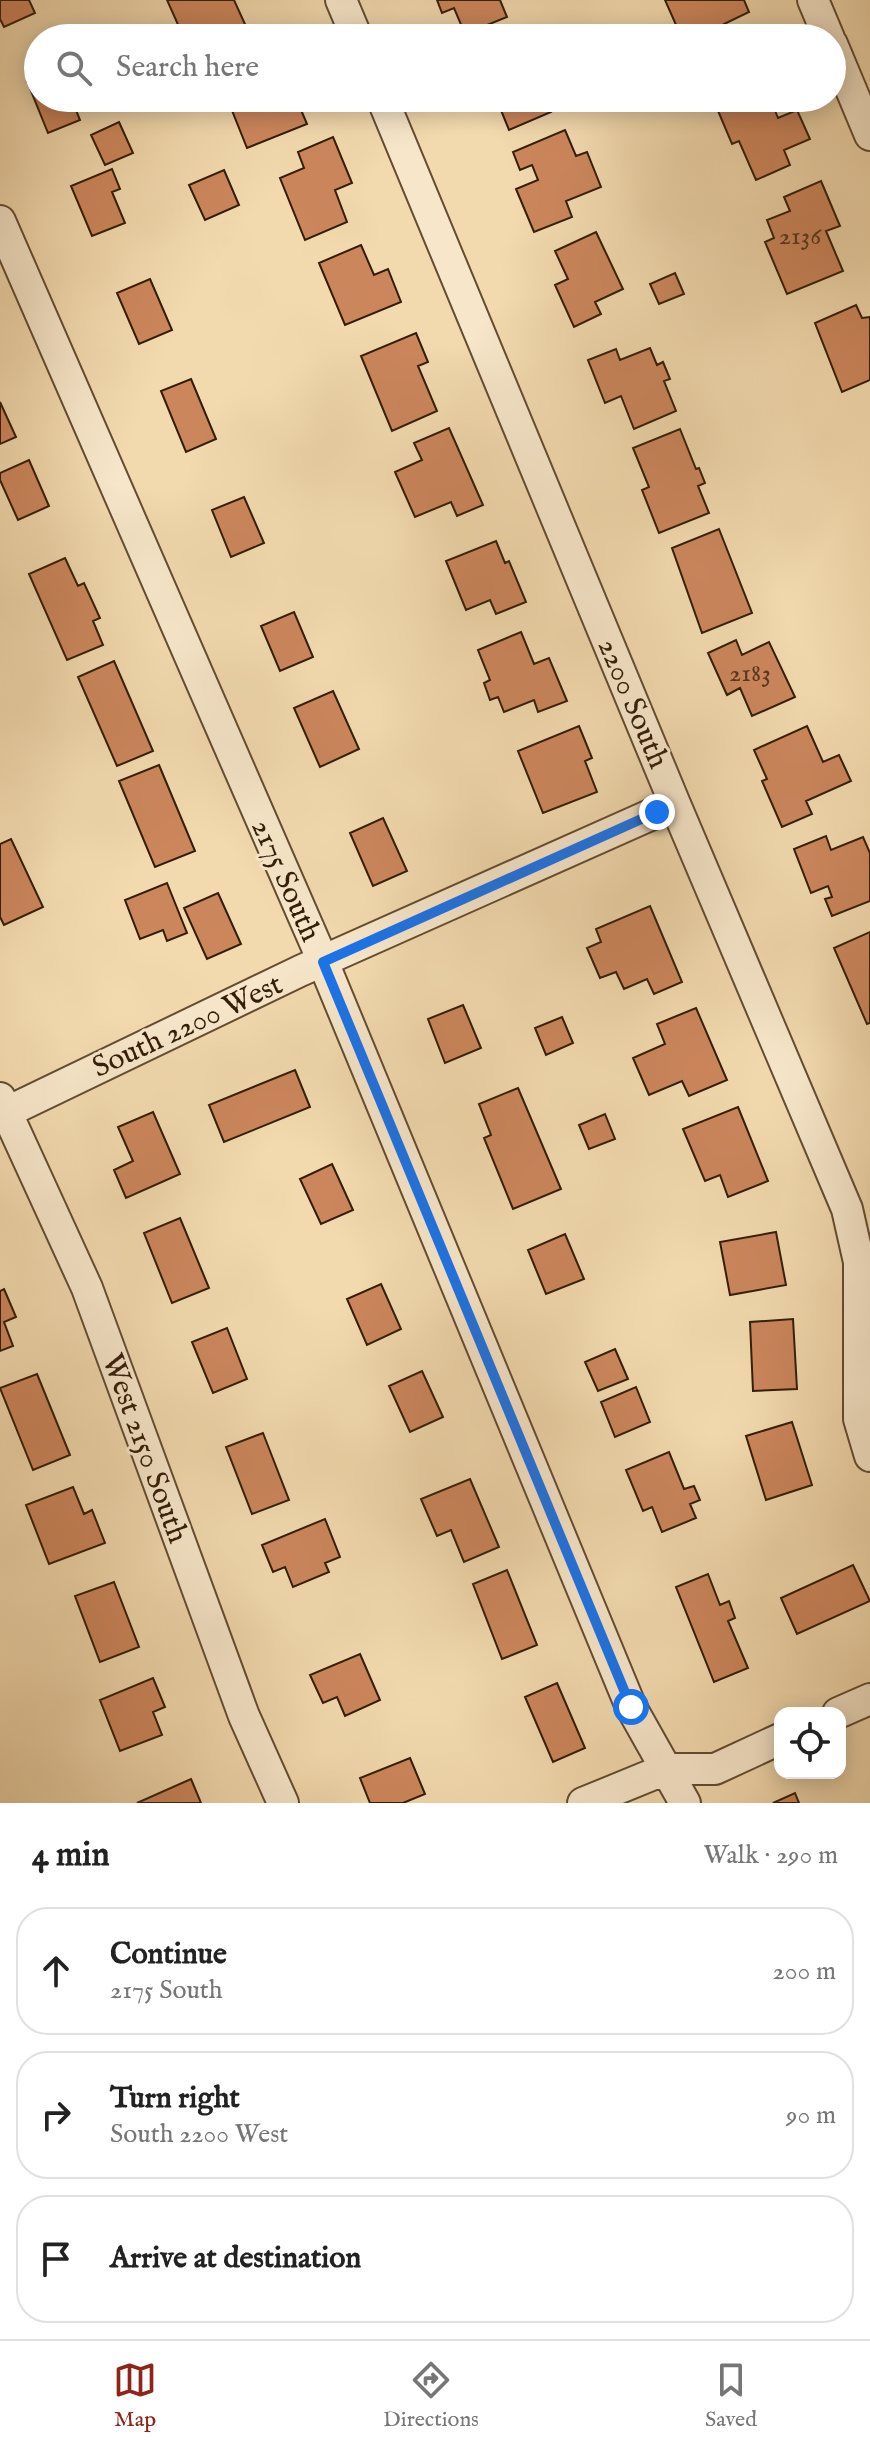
<!DOCTYPE html>
<html lang="en">
<head>
<meta charset="utf-8">
<style>
	:root { --surface:#fff; --page:#f6f6f6; --text:#222; --muted:#767676; --line:#e0e0e0; --accent:#8f2418 }
	body { margin:0; font-family:"IM FELL English",serif; background:var(--page); color:var(--text) }
	.controls { position:absolute; right:24px; bottom:24px; display:grid; overflow:hidden; border-radius:16px; box-shadow:0 4px 20px #0003 }
	.controls button { width:72px; height:72px; display:grid; place-items:center; padding:0; border:0; border-bottom:2px solid var(--line); background:var(--surface); color:var(--text); font:40px sans-serif }
	.stop { position:absolute; width:24px; height:24px; margin:-18px; border:6px solid #1a73e8; border-radius:50%; background:#fff }
	.stop.end { background:#1a73e8; border-color:#fff; box-shadow:0 2px 8px #0008 }
	.list { margin:0; padding:0; list-style:none }
	h2 { display:flex; justify-content:space-between; align-items:center; height:104px; margin:0; padding:0 32px; font-size:34px }
	h2 small { font-size:26px; font-weight:400; color:var(--muted) }
	.list li { display:grid; grid-template-columns:52px 1fr auto; gap:24px; align-items:center; box-sizing:border-box; height:128px; margin:0 16px 16px; padding:0 16px; border:2px solid var(--line); border-radius:32px }
	.list b { display:block; font-size:30px; white-space:nowrap }
	.list p { margin:0; font-size:26px; white-space:nowrap; color:var(--muted) }
	.list em { font-size:26px; font-style:normal; color:var(--muted) }
	.icon { flex:none; width:44px; height:44px; fill:none; stroke:currentColor; stroke-width:2; stroke-linecap:round; stroke-linejoin:round }
	.map { position:relative; flex:none; width:870px; height:1803px; overflow:hidden }
	.search { position:absolute; background:var(--surface); box-shadow:0 4px 20px #0003; left:24px; right:24px; top:24px; height:88px; display:flex; align-items:center; gap:20px; box-sizing:border-box; padding:0 28px; border-radius:44px; color:var(--muted); font-size:30px }
	.sheet { height:536px; background:var(--surface) }
	nav { display:flex; justify-content:space-around; align-items:center; box-sizing:border-box; height:112px; border-top:2px solid var(--line); background:var(--surface); font-size:22px; color:var(--muted) }
	nav a { display:grid; justify-items:center; gap:4px }
	nav .on { color:var(--accent) }
	.map>svg:first-child { display:block }
	.building { fill:#cc865c; stroke:#331d08; stroke-width:2 }
	.lines { fill:none; stroke-linecap:round; stroke-linejoin:round }
	.street-casing { stroke:#634c32; stroke-width:34 }
	.street { stroke:#f7e6ca; stroke-width:30 }
	.route { stroke:#1a73e8; stroke-width:10 }
	.labels { text-anchor:middle; stroke-width:6; stroke-linejoin:round; paint-order:stroke }
	.number-label { font-size:26px; fill:#59371d }
	.street-label { font-size:30px; fill:#331d08; stroke:#f7e6ca }
</style>
</head>
<body>
<div class="map">
<svg width="870" height="1803" viewBox="0 0 870 1803">
	<rect width="100%" height="100%" fill="#f2d9ae"/>
	<filter id="stains"><feTurbulence type="fractalNoise" baseFrequency=".0025" numOctaves="4"/><feColorMatrix values="0 0 0 0 .2 0 0 0 0 .09 0 0 0 0 .02 0 0 0 .5 -.17"/></filter>
	<radialGradient id="worn" r=".72"><stop offset=".6" stop-color="#630" stop-opacity="0"/><stop offset="1" stop-color="#630" stop-opacity=".3"/></radialGradient>
	<!-- building -->
	<path class="building" d="M0,0H29L35,13L4,27L0,19Z
		M167,0H234L249,33L237,38H207L205,33L193,38H184Z
		M437,0H500L507,17L465,34L454,8L442,13Z
		M665,0H744L749,12L724,24L730,38H667L665,33L677,27Z
		M38,76V98H71L80,120L48,133L27,81Z
		M227,98H296L307,124L247,148Z
		M496,98H545L551,112L509,130Z
		M723,98H770L778,118L797,110L810,139L784,150L790,165L756,180L739,141L732,144L716,106L725,103Z
		M119,122L133,153L105,165L91,135Z
		M565,130L576,156L587,152L601,187L566,201L572,217L534,232L516,189L538,180L532,165L520,170L513,152Z
		M333,137L352,183L335,190L347,222L305,240L280,178L304,168L298,152Z
		M112,169L120,189L112,192L125,223L92,236L71,186Z
		M224,170L239,205L205,220L189,185Z
		M821,181L840,226L826,231L843,271L787,294L765,242L774,238L767,220L790,211L784,197Z
		M596,232L623,289L595,302L601,314L574,327L555,285L568,279L555,251Z
		M361,245L374,275L388,269L401,302L345,325L319,263Z
		M675,273L684,294L659,304L650,284Z
		M150,279L172,330L139,344L117,293Z
		M856,305L862,318L870,317V380L842,392L815,323Z
		M416,333L428,362L418,366L437,411L392,431L361,356Z
		M650,348L657,365L663,362L670,379L664,381L676,411L634,429L621,396L605,403L588,360L616,349L620,360Z
		M191,379L216,439L186,452L161,391Z
		M0,402L16,437L0,444Z
		M449,428L483,505L457,516L451,502L415,517L395,472L422,460L414,443Z
		M680,429L696,469L699,468L705,483L698,486L709,513L659,533L642,490L649,487L633,448Z
		M29,460L49,506L18,520L0,480V473Z
		M244,497L264,543L231,557L212,510Z
		M719,529L752,613L702,633L672,548Z
		M496,541L505,563L509,561L526,602L496,614L490,600L466,610L446,561Z
		M65,558L78,586L84,583L100,618L93,621L103,645L67,660L29,574Z
		M294,612L313,657L280,671L261,626Z
		M521,632L534,664L549,658L567,701L538,712L534,700L504,712L498,697L490,700L484,683L490,680L478,650Z
		M736,640L742,655L769,642L795,697L752,716L740,688L727,695L708,653Z
		M114,661L153,751L117,766L78,677Z
		M333,691L359,749L320,767L294,708Z
		M579,726L592,758L585,761L597,792L543,813L518,751Z
		M807,726L823,762L839,755L851,781L806,801L812,814L782,827L762,781L767,779L754,750Z
		M159,765L195,851L155,867L119,781Z
		M383,818L407,871L373,886L350,833Z
		M826,836L831,850L863,837L870,853V901L832,916L825,899L832,897L828,886L811,893L794,849Z
		M11,839L43,907L4,925L0,917V844Z
		M167,883L187,933L167,941L163,930L140,939L125,900Z
		M218,893L241,944L207,959L184,908Z
		M650,906L682,982L654,994L647,979L624,989L616,972L600,978L587,948L601,942L596,929Z
		M870,932V1023L867,1024L834,948Z
		M463,1005L481,1048L445,1063L428,1019Z
		M696,1008L727,1080L689,1096L682,1081L649,1095L633,1058L665,1044L657,1024Z
		M562,1017L573,1043L546,1055L535,1028Z
		M295,1070L310,1107L224,1142L209,1105Z
		M518,1088L561,1189L513,1209L484,1138L491,1135L479,1104Z
		M738,1107L768,1181L728,1197L720,1175L705,1181L683,1129Z
		M153,1112L180,1174L126,1198L114,1170L133,1161L118,1127Z
		M605,1114L615,1139L589,1149L579,1125Z
		M332,1164L353,1210L321,1224L300,1179Z
		M180,1218L209,1288L172,1303L144,1233Z
		M776,1232L786,1285L730,1295L720,1242Z
		M565,1234L584,1279L546,1294L528,1250Z
		M381,1284L401,1329L367,1345L347,1299Z
		M4,1289L16,1317L4,1322L13,1346L0,1351V1291Z
		M793,1319L797,1389L753,1391L750,1322Z
		M227,1328L247,1379L213,1393L192,1342Z
		M615,1349L628,1379L598,1391L585,1362Z
		M422,1371L443,1417L410,1432L389,1386Z
		M37,1374L70,1455L33,1470L0,1388Z
		M636,1387L650,1422L615,1437L601,1402Z
		M792,1422L812,1485L766,1500L746,1436Z
		M263,1433L289,1500L252,1514L226,1447Z
		M669,1452L684,1489L694,1486L700,1500L690,1504L696,1518L662,1532L652,1507L643,1511L626,1470Z
		M470,1479L499,1547L464,1562L451,1530L437,1536L421,1499Z
		M73,1487L84,1514L92,1510L105,1543L49,1564L26,1505Z
		M325,1519L340,1557L325,1563L329,1572L293,1587L285,1567L273,1572L262,1545Z
		M853,1565L870,1601L797,1634L781,1598Z
		M507,1570L537,1645L502,1659L473,1584Z
		M708,1574L720,1605L729,1601L735,1618L728,1621L748,1668L714,1682L676,1587Z
		M114,1582L139,1647L100,1662L75,1596Z
		M360,1654L380,1700L345,1716L337,1697L323,1703L310,1675Z
		M153,1678L165,1707L153,1712L162,1735L120,1751L100,1700Z
		M557,1683L585,1748L553,1762L525,1697Z
		M410,1758L425,1794L403,1803H370L360,1778Z
		M191,1779L201,1803H137Z
		M795,1793L799,1803H773Z"/>
	<g class="lines">
		<defs>
			<path id="street" d="M341,0L357,38
				M813,0L829,38
				M832,44L870,135
				M382,98L675,804L847,1209L859,1262V1419L870,1456
				M0,221L316,945L631,1707L685,1803
				M0,1098L87,1288L244,1716L283,1803
				M7,1112L300,971L675,804
				M838,1713L870,1699
				M583,1803L666,1769H715L780,1739"/>
		</defs>
		<!-- street casing -->
		<use href="#street" class="street-casing"/>
		<!-- street -->
		<use href="#street" class="street"/>
	</g>
	<g class="lines">
		<!-- route -->
		<path class="route" d="M631,1707L323,962L657,812"/>
	</g>
	<g class="labels">
		<!-- number labels -->
		<g class="number-label">
			<text x="800" y="244">2136</text>
			<text x="750" y="681">2183</text>
		</g>
		<!-- street labels -->
		<g class="street-label">
			<text transform="translate(634 703) rotate(67)" y="10">2200 South</text>
			<text transform="translate(287 880) rotate(66)" y="10">2175 South</text>
			<text transform="translate(187 1025) rotate(-25)" y="10">South 2200 West</text>
			<text transform="translate(146 1448) rotate(70)" y="10">West 2150 South</text>
		</g>
	</g>
	<rect width="100%" height="100%" filter="url(#stains)"/>
	<rect width="100%" height="100%" fill="url(#worn)"/>
</svg>
<div class="controls">
<button><svg class="icon" aria-label="locate" viewBox="0 0 24 24"><circle cx="12" cy="12" r="6"/><path d="M12 2v4M12 18v4M2 12h4M18 12h4"/></svg></button>
</div>
<div class="stop" style="left:631px;top:1707px"></div>
<div class="stop end" style="left:657px;top:812px"></div>
<div class="search"><svg class="icon" aria-label="search" viewBox="0 0 24 24"><circle cx="10" cy="10" r="6"/><path d="M15 15l6 6"/></svg>Search here</div>
</div>
<section class="sheet">
<h2>4 min<small>Walk · 290 m</small></h2>
<ul class="list">
<li><svg class="icon" aria-label="ahead" viewBox="0 0 24 24"><path d="M12 20V5M6 11l6-6 6 6"/></svg><div><b>Continue</b><p>2175 South</p></div><em>200 m</em></li>
<li><svg class="icon" aria-label="right" viewBox="0 0 24 24"><path d="M7 20v-9h11M14 6l5 5-5 5"/></svg><div><b>Turn right</b><p>South 2200 West</p></div><em>90 m</em></li>
<li><svg class="icon" aria-label="arrive" viewBox="0 0 24 24"><path d="M6 21V4h12l-3 4 3 4H6"/></svg><div><b>Arrive at destination</b></div></li>
</ul>
</section>
<nav>
<a class="on"><svg class="icon" aria-label="map" viewBox="0 0 24 24"><path d="M3 6l6-2 6 2 6-2v14l-6 2-6-2-6 2zM9 4v14M15 6v14"/></svg>Map</a>
<a><svg class="icon" aria-label="directions" viewBox="0 0 24 24"><path d="M12 3l9 9-9 9-9-9zM9 14v-3h6M13 9l2 2-2 2"/></svg>Directions</a>
<a><svg class="icon" aria-label="saved" viewBox="0 0 24 24"><path d="M7 4h10v16l-5-4-5 4z"/></svg>Saved</a>
</nav>
</body>
</html>
